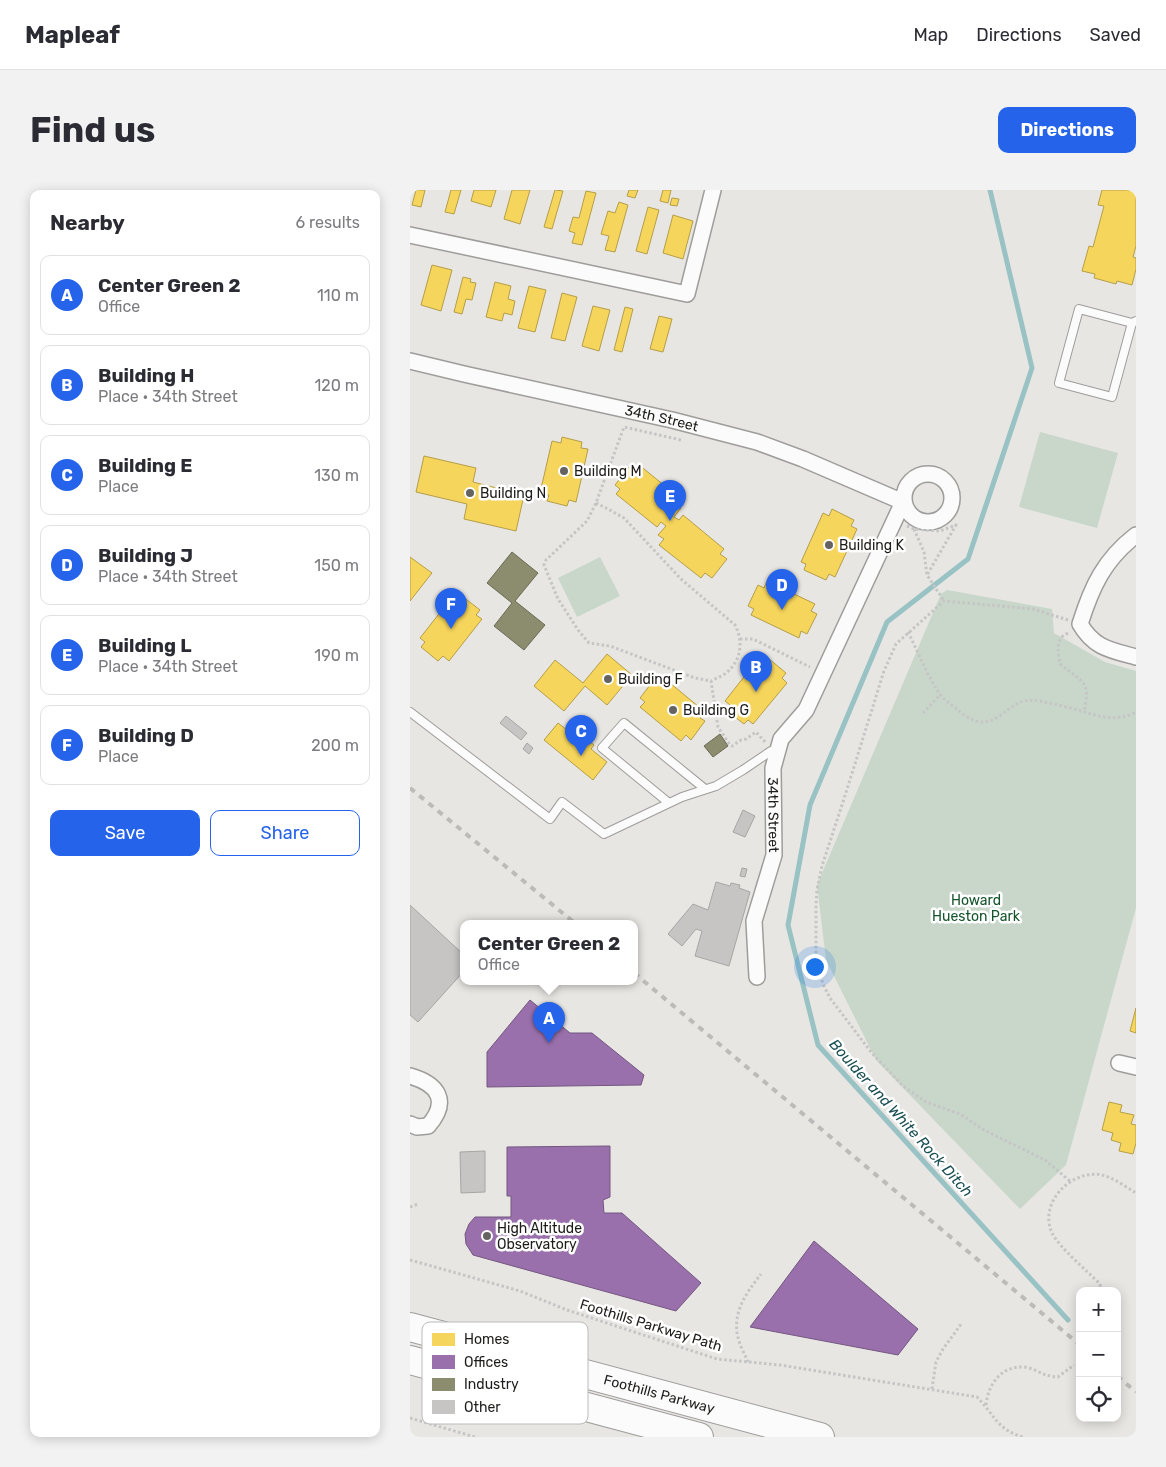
<!DOCTYPE html>
<html lang="en">
<head>
<meta charset="utf-8">
<style>
	:root { --surface:#fff; --page:#f2f2f3; --text:#2b2b33; --muted:#7c7c81; --line:#e1e1e2; --accent:#2563eb }
	body { margin:0; font-family:Rubik,sans-serif; background:var(--page); color:var(--text) }
	.controls { position:absolute; right:15px; bottom:15px; display:grid; overflow:hidden; border-radius:10px; box-shadow:0 2px 12px #0003 }
	.controls button { width:45px; height:45px; display:grid; place-items:center; padding:0; border:0; border-bottom:1px solid var(--line); background:var(--surface); color:var(--text); font:25px sans-serif }
	.you { position:absolute; left:404px; top:776px; width:18px; height:18px; margin:-12px; border:4px solid #fff; border-radius:50%; background:#1a73e8; box-shadow:0 0 0 8px #1a73e833 }
	.badge { display:grid; place-items:center; width:32px; height:32px; border-radius:50%; background:var(--accent); color:#fff; font-size:16px; font-weight:700 }
	.pin { position:absolute; translate:-50% -41px; filter:drop-shadow(0 1px 2px #0008) }
	.pin::after { content:''; position:absolute; top:26px; width:18px; height:15px; background:inherit; clip-path:polygon(0 0,100% 0,50% 100%) }
	.popup { position:absolute; left:50px; top:730px; width:178px; height:65px; box-sizing:border-box; display:grid; place-content:center; border-radius:10px; background:var(--surface); filter:drop-shadow(0 1px 4px #0005); font-size:16px; white-space:nowrap; color:var(--muted) }
	.popup b { font-size:19px; color:var(--text) }
	.popup::after { content:''; position:absolute; left:50%; top:100%; margin-left:-10px; border:10px solid transparent; border-top-color:var(--surface) }
	.list { margin:0; padding:0; list-style:none }
	h2 { display:flex; justify-content:space-between; align-items:center; height:65px; margin:0; padding:0 20px; font-size:21px }
	h2 small { font-size:16px; font-weight:400; color:var(--muted) }
	.list li { display:grid; grid-template-columns:32px 1fr auto; gap:15px; align-items:center; box-sizing:border-box; height:80px; margin:0 10px 10px; padding:0 10px; border:1px solid var(--line); border-radius:10px }
	.list b { display:block; font-size:19px; white-space:nowrap }
	.list p { margin:0; font-size:16px; white-space:nowrap; color:var(--muted) }
	.list em { font-size:16px; font-style:normal; color:var(--muted) }
	.actions { display:flex; gap:10px; padding:15px 20px }
	.actions a { flex:1; padding:11px 0; border:1px solid var(--accent); border-radius:10px; text-align:center; font-size:18px; color:var(--accent) }
	.actions .main { background:var(--accent); color:#fff }
	.icon { flex:none; width:28px; height:28px; fill:none; stroke:currentColor; stroke-width:2; stroke-linecap:round; stroke-linejoin:round }
	.map { position:relative; flex:none; width:726px; height:1247px; overflow:hidden; border-radius:10px }
	header { display:flex; align-items:center; gap:30px; box-sizing:border-box; height:70px; padding:0 25px; background:var(--surface); border-bottom:1px solid var(--line) }
	header strong { font-size:24px }
	nav { display:flex; gap:28px; margin-inline-start:auto; font-size:18px }
	.intro { display:flex; align-items:center; justify-content:space-between; box-sizing:border-box; height:120px; padding:0 30px }
	h1 { margin:0; font-size:35px }
	.button { padding:12px 22px; border-radius:10px; background:var(--accent); color:#fff; font-size:18px; font-weight:700 }
	main { display:flex; gap:30px; padding:0 30px }
	aside { flex:1; background:var(--surface); border-radius:10px; box-shadow:0 2px 12px #0003 }
	.map>svg:first-child { display:block }
	.green { fill:#c9d7ca }
	.homes { fill:#f6d55c; stroke:#b59e48 }
	.offices { fill:#9970ab; stroke:#745780 }
	.industry { fill:#8c8c6e; stroke:#6b6b55 }
	.lines { fill:none; stroke-linecap:round; stroke-linejoin:round }
	.stream { stroke:#98c2c4; stroke-width:5 }
	.building { fill:#c6c5c4; stroke:#a7a6a4 }
	.lane-casing { stroke:#9e9d9a; stroke-width:10 }
	.street-casing { stroke:#9e9d9a; stroke-width:18 }
	.highway-casing { stroke:#9e9d9a; stroke-width:30 }
	.path { stroke:#c5c5c5; stroke-width:3; stroke-dasharray:2.5 2.5; stroke-linecap:butt }
	.lane { stroke:#fbfbfb; stroke-width:8 }
	.street { stroke:#fbfbfb; stroke-width:15 }
	.highway { stroke:#fbfbfb; stroke-width:28 }
	.rail { stroke:#bcbbba; stroke-width:4; stroke-dasharray:6 6; stroke-linecap:butt }
	.poi-dot { fill:#646361; stroke:#fff; stroke-width:2 }
	.labels { text-anchor:middle; stroke-width:5; stroke-linejoin:round; paint-order:stroke }
	.street-label { font-size:14px; fill:#1e1d1b; stroke:#fff }
	.poi-label { font-size:14px; fill:#1e1d1b; stroke:#fff; text-anchor:start }
	.park-label { font-size:14px; fill:#16542c; stroke:#fff }
	.water-label { font-size:15px; font-style:italic; fill:#1a4f53; stroke:#fff }
	.key { fill:#fff; stroke:#bcbbbb; stroke-width:1 }
	.key-label { font-size:14px; fill:#1e1d1b }
</style>
</head>
<body>
<header>
<strong>Mapleaf</strong>
<nav><a>Map</a><a>Directions</a><a>Saved</a></nav>
</header>
<div class="intro"><h1>Find us</h1><a class="button">Directions</a></div>
<main>
<aside>
<h2>Nearby<small>6 results</small></h2>
<ul class="list">
<li><span class="badge">A</span><div><b>Center Green 2</b><p>Office</p></div><em>110 m</em></li>
<li><span class="badge">B</span><div><b>Building H</b><p>Place · 34th Street</p></div><em>120 m</em></li>
<li><span class="badge">C</span><div><b>Building E</b><p>Place</p></div><em>130 m</em></li>
<li><span class="badge">D</span><div><b>Building J</b><p>Place · 34th Street</p></div><em>150 m</em></li>
<li><span class="badge">E</span><div><b>Building L</b><p>Place · 34th Street</p></div><em>190 m</em></li>
<li><span class="badge">F</span><div><b>Building D</b><p>Place</p></div><em>200 m</em></li>
</ul>
<div class="actions"><a class="main">Save</a><a>Share</a></div>
</aside>
<div class="map">
<svg width="726" height="1247" viewBox="0 0 726 1247">
	<rect width="100%" height="100%" fill="#e7e6e2"/>
	<!-- green -->
	<path class="green" d="M630,242L708,263L687,338L609,317Z
		M190,367L210,406L167,427L148,388Z
		M537,400L642,419L644,443L695,472L726,481V718L656,975L610,1019L466,870L416,770L407,695L531,404Z"/>
	<!-- homes -->
	<path class="homes" d="M6,0H15L11,17L2,15Z
		M41,0H51L44,24L35,22Z
		M64,0H86L81,17L61,11Z
		M102,0H120L110,34L94,29Z
		M145,0L153,1L142,39L134,37Z
		M219,0H228L225,8L217,6Z
		M253,0H261L258,13L250,11Z
		M692,0H726V56L723,67L726,68V79L722,95L707,91L706,94L684,88L685,84L672,81L679,56L683,57L694,16L688,15Z
		M176,1L186,3L172,55L162,53L165,43L159,41L163,27L169,28Z
		M262,8L269,9L267,16L260,15Z
		M209,12L218,15L205,62L195,60L199,46L191,44L198,21L205,23Z
		M238,17L249,20L237,64L226,61Z
		M263,25L283,31L273,69L253,63Z
		M22,75L42,80L31,121L11,115Z
		M53,87L61,89L60,92L66,93L62,110L56,109L52,124L44,122Z
		M85,92L101,96L98,109L105,111L102,125L94,123L92,131L76,127Z
		M119,96L136,100L125,142L108,138Z
		M152,103L167,107L155,151L141,148Z
		M183,116L200,120L189,161L172,156Z
		M215,117L223,119L212,162L204,160Z
		M249,126L262,129L253,162L240,159Z
		M152,247L172,252L171,258L178,259L166,312L159,310L157,316L137,311L139,305L130,303L142,251L151,253Z
		M14,266L66,278L63,292L114,305L106,341L54,329L57,314L6,302Z
		M229,275L270,308L266,314L271,318L264,327L269,330L273,325L314,359L310,364L317,369L302,388L295,383L291,388L249,355L254,349L248,345L256,336L251,332L247,337L206,304L210,299L205,295L219,277L224,281Z
		M422,319L444,330L441,336L447,339L425,387L419,384L416,390L394,380L396,374L391,372L413,323L419,326Z
		M0,367L22,383L0,411Z
		M357,391L405,414L401,421L407,424L397,444L391,441L389,448L341,425L344,419L338,416L348,395L354,398Z
		M43,406L48,410L52,406L70,420L66,425L72,429L39,471L33,466L28,471L11,457L15,452L10,448Z
		M197,464L222,485L197,515L175,496L154,521L124,496L145,470L173,493Z
		M358,468L376,483L372,488L377,493L343,534L338,530L334,534L316,520L320,515L315,511L348,469L354,473Z
		M254,488L295,522L290,528L295,531L281,550L276,545L271,551L230,517L235,512L230,508L244,490L249,494Z
		M148,533L170,550L173,546L184,555L181,559L197,572L183,590L134,550Z
		M726,818V843L720,841Z
		M699,912L712,915L710,922L724,925L721,934L726,935V953L723,964L709,961L711,953L701,950L703,943L692,940Z"/>
	<!-- offices -->
	<path class="offices" d="M120,810L160,843H182L234,885L231,895L77,897V862Z
		M200,956V1007L193,1010L194,1023H212L291,1093L266,1121L63,1065L56,1054L55,1044L59,1034L65,1027H101V1006H97V957Z
		M404,1051L508,1139L488,1165L340,1137Z"/>
	<!-- industry -->
	<path class="industry" d="M102,362L128,383L105,411L135,435L114,460L84,436L102,413L77,393Z
		M310,544L318,556L303,567L294,556Z"/>
	<g class="lines">
		<!-- stream -->
		<path class="stream" d="M580,0L622,178L558,369L477,432L400,615L378,735L408,855L658,1130"/>
	</g>
	<!-- building -->
	<path class="building" d="M96,526L117,543L111,550L90,533Z
		M117,553L123,558L119,564L113,559Z
		M333,620L345,626L335,647L323,642Z
		M332,678L337,679L335,687L330,686Z
		M306,692L320,696L321,693L330,695L329,698L340,702L319,776L285,766L292,741L286,739L272,756L258,744L283,714L298,720Z
		M0,715L54,765V781L8,832L0,825Z
		M75,961V1002L51,1003L50,962Z"/>
	<g class="lines">
		<defs>
			<path id="lane" d="M722,133L702,207L649,193L669,119L722,133L726,131
				M0,522L140,629L152,612L194,644L272,607L306,596L333,580L361,561H368
				M259,613L192,558L214,533L295,599"/>
			<g id="street">
				<path d="M0,45L277,104L303,0"/>
				<path id="s1" d="M0,171L54,184L262,230L347,252L393,269L493,312L396,520L371,549L363,578L364,665L344,731L347,787"/>
				<circle cx="518" cy="308" r="24"/>
				<path d="M726,345C694,370 682,396 670,434C684,458 700,460 726,467"/>
				<path d="M709,873L726,877"/>
				<path d="M0,886C28,894 40,911 18,936L7,937L0,934"/>
			</g>
			<g id="highway">
				<path id="s2" d="M0,1137L410,1247"/>
				<path d="M0,1170L289,1247"/>
			</g>
		</defs>
		<!-- lane casing -->
		<use href="#lane" class="lane-casing"/>
		<!-- street casing -->
		<use href="#street" class="street-casing"/>
		<!-- highway casing -->
		<use href="#highway" class="highway-casing"/>
		<!-- path -->
		<path class="path" d="M271,250L214,237L186,313L177,331L136,370L134,375L148,409L168,440L179,453L200,456L285,488L301,491L308,537L320,555L322,556L331,550L336,549L346,542L355,552
			M186,313L198,319L214,328L271,389L325,435C334,452 331,471 316,483C311,487 306,488 301,491
			M497,336L504,339L530,341L546,335L517,385
			M504,339L514,362L517,385L534,411
			M658,430L623,419L534,411L486,454L474,481L433,612L412,676L407,699L406,716V764L409,779L413,794L420,808L461,862L493,896L516,912L550,924L574,940L635,970L661,992
			M498,442C508,462 517,485 529,503C532,508 538,512 543,516C556,527 569,538 586,528C603,518 608,507 630,511C645,514 661,518 675,522C692,528 709,531 726,522
			M658,443C655,445 652,446 651,448C646,456 649,467 650,474C673,493 681,490 674,522
			M330,449H343L400,477
			M513,523L530,505
			M0,1017L8,1014
			M0,1070L110,1101L157,1120L307,1169L370,1175L567,1207C584,1224 587,1240 613,1247
			M693,1101L689,1093C677,1081 649,1057 642,1043C628,1012 662,979 692,985C704,988 716,997 726,1003
			M338,1172C334,1163 328,1152 327,1142C324,1119 338,1101 351,1084
			M522,1199L526,1172L533,1159L552,1133
			M576,1215C578,1196 589,1178 610,1177C619,1176 628,1182 636,1185C640,1186 644,1187 648,1187L664,1175
			M0,1228L65,1247"/>
		<!-- lane -->
		<use href="#lane" class="lane"/>
		<!-- street -->
		<use href="#street" class="street"/>
		<!-- highway -->
		<use href="#highway" class="highway"/>
		<!-- rail -->
		<path class="rail" d="M0,598L166,734
			M224,783L670,1155
			M707,1186L726,1202"/>
	</g>
	<!-- markers -->
	<g class="poi-dot">
		<circle cx="154" cy="281" r="5"/>
		<circle cx="60" cy="303" r="5"/>
		<circle cx="419" cy="355" r="5"/>
		<circle cx="198" cy="489" r="5"/>
		<circle cx="263" cy="520" r="5"/>
		<circle cx="77" cy="1046" r="5"/>
	</g>
	<g class="labels">
		<!-- street labels -->
		<g class="street-label">
			<text dy="5" stroke="none"><textPath href="#s1" startOffset="258">34th Street</textPath></text>
			<text dy="5" stroke="none"><textPath href="#s1" startOffset="859">34th Street</textPath></text>
			<text transform="translate(241 1135) rotate(17)" y="5">Foothills Parkway Path</text>
			<text dy="5" stroke="none"><textPath href="#s2" startOffset="258">Foothills Parkway</textPath></text>
		</g>
		<!-- poi labels -->
		<g class="poi-label">
			<text x="164" y="286">Building M</text>
			<text x="70" y="308">Building N</text>
			<text x="429" y="360">Building K</text>
			<text x="208" y="494">Building F</text>
			<text x="273" y="525">Building G</text>
			<text x="87" y="1043">High Altitude<tspan x="87" dy="16">Observatory</tspan></text>
		</g>
		<!-- park labels -->
		<g class="park-label">
			<text x="566" y="715">Howard<tspan x="566" dy="16">Hueston Park</tspan></text>
		</g>
		<!-- water labels -->
		<g class="water-label">
			<text transform="translate(491 928) rotate(48)" y="5">Boulder and White Rock Ditch</text>
		</g>
	</g>
	<!-- legend -->
	<rect x="12" y="1132" width="166" height="102" rx="8" class="key"/>
	<rect x="22" y="1143" width="23" height="13" fill="#f6d55c"/>
	<rect x="22" y="1165" width="23" height="14" fill="#9970ab"/>
	<rect x="22" y="1188" width="23" height="13" fill="#8c8c6e"/>
	<rect x="22" y="1210" width="23" height="14" fill="#c6c5c4"/>
	<g class="key-label">
		<text x="54" y="1154">Homes</text>
		<text x="54" y="1177">Offices</text>
		<text x="54" y="1199">Industry</text>
		<text x="54" y="1222">Other</text>
	</g>
</svg>
<div class="controls">
<button>+</button>
<button>−</button>
<button><svg class="icon" aria-label="locate" viewBox="0 0 24 24"><circle cx="12" cy="12" r="6"/><path d="M12 2v4M12 18v4M2 12h4M18 12h4"/></svg></button>
</div>
<div class="you"></div>
<div class="pin badge" style="left:139px;top:853px">A</div>
<div class="popup"><b>Center Green 2</b>Office</div>
<div class="pin badge" style="left:346px;top:502px">B</div>
<div class="pin badge" style="left:171px;top:566px">C</div>
<div class="pin badge" style="left:372px;top:420px">D</div>
<div class="pin badge" style="left:260px;top:331px">E</div>
<div class="pin badge" style="left:41px;top:439px">F</div>
</div>
</main>
</body>
</html>
